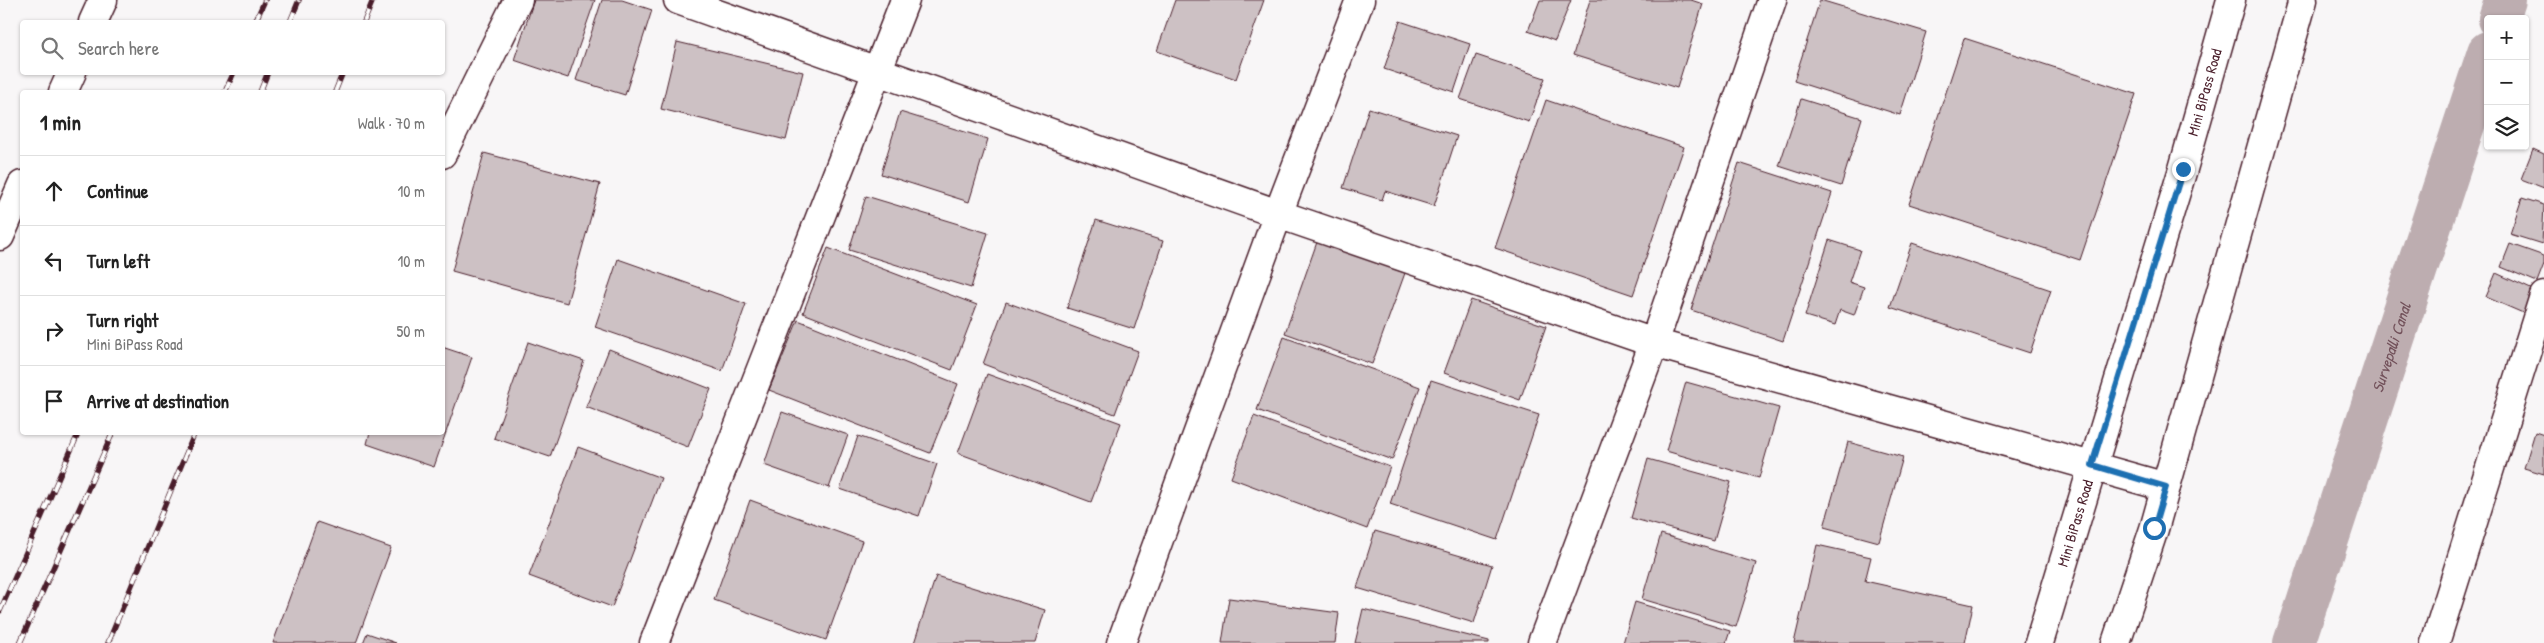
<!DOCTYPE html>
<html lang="en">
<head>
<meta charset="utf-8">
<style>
	:root { --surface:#fff; --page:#f6f6f6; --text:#222; --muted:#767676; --line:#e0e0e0 }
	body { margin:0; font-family:"Patrick Hand",sans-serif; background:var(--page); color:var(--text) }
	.controls { position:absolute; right:15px; top:15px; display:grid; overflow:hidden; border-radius:5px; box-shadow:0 1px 4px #0004 }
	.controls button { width:45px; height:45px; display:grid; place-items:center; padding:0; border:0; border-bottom:1px solid var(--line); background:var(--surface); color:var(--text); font:25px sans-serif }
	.stop { position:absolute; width:15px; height:15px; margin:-11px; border:4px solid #1f6fb2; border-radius:50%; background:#fff }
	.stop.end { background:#1f6fb2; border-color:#fff; box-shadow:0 1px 5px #0008 }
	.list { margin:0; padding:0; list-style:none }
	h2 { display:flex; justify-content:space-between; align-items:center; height:65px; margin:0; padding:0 20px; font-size:21px }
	h2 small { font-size:16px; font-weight:400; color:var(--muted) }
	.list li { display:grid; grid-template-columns:32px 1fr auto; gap:15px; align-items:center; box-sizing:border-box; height:70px; padding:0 20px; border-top:1px solid var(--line) }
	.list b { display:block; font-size:19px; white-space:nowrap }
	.list p { margin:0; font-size:16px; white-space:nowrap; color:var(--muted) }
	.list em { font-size:16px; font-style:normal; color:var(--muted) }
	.icon { flex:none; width:28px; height:28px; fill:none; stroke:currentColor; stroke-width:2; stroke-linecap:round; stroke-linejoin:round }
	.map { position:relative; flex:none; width:2544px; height:643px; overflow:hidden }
	.search { position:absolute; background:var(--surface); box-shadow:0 1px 4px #0004; left:20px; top:20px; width:425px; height:55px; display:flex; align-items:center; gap:12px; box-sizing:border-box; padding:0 18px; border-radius:5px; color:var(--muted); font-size:19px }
	.panel { position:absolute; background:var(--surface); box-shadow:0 1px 4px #0004; left:20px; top:90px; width:425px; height:345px; border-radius:5px }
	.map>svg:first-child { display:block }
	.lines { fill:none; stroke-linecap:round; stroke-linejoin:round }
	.canal { stroke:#bdadb0; stroke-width:42 }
	.building { fill:#cdc1c4; stroke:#4a1f2b }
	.minor-casing { stroke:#4a1f2b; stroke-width:31 }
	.secondary-casing { stroke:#4a1f2b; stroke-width:31 }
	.minor { stroke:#fff; stroke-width:28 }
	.secondary { stroke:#fff; stroke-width:28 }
	.rail-casing { stroke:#4a1f2b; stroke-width:5.5 }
	.rail { stroke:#fff; stroke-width:4; stroke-dasharray:11; stroke-linecap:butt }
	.route { stroke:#1f6fb2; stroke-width:6 }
	.labels { text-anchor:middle; stroke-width:4; stroke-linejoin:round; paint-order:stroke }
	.street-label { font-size:15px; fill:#4a1f2b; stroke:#fff }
	.water-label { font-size:16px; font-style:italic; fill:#72515a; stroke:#fff }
</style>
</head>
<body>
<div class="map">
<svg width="2544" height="643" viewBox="0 0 2544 643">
	<rect width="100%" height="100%" fill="#f8f6f7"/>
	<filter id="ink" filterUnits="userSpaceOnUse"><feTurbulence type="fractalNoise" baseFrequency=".02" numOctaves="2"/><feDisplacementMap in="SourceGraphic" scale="10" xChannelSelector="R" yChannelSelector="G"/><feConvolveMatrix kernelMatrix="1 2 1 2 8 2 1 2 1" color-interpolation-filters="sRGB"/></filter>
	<g filter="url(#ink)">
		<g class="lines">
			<!-- canal -->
			<g class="canal">
				<path d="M2499,19L2505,0"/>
				<path id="s1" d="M2294,643L2488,52"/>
			</g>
		</g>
		<!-- building -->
		<path class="building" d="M534,0H595L568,78L514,60Z
			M602,0H622L652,10L625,95L576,80Z
			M1175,0H1264L1236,79L1157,51Z
			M1540,0H1571L1555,41L1528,31Z
			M1590,0H1691L1703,4L1677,88L1573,55Z
			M1820,0L1926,32L1900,115L1794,81Z
			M1400,21L1470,44L1454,92L1384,69Z
			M1964,38L2136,94L2080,260L1909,204Z
			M677,42L803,72L786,140L661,109Z
			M1476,55L1545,78L1529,122L1460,99Z
			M1801,99L1862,118L1841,186L1779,166Z
			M1546,100L1684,147L1633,295L1495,248Z
			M1369,108L1457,136L1434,206L1385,191L1382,200L1343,188Z
			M900,112L988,139L969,202L881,174Z
			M2533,149L2544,154V188L2521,179Z
			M484,153L600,184L567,303L452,271Z
			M1739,163L1832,193L1783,341L1691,310Z
			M866,196L988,233L971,288L849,250Z
			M2522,198L2544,205L2542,244L2510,234Z
			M1096,220L1163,241L1134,329L1067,308Z
			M1829,240L1860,250L1849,282L1864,287L1854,315L1840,310L1835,325L1805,316Z
			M1317,242L1405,273L1372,364L1285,333Z
			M1912,243L2051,290L2030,353L1890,307Z
			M2510,244L2544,256V264L2537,282L2501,267Z
			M828,248L977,305L952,370L803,313Z
			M618,259L746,304L722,371L595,327Z
			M2496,273L2533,290L2523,313L2486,297Z
			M1471,300L1546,326L1520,400L1444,373Z
			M1006,302L1138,351L1115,414L983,364Z
			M798,320L958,384L930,453L769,390Z
			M1284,337L1420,387L1392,460L1257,410Z
			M528,342L584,361L550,457L494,438Z
			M442,347L472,357L434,467L367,444L370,432H442Z
			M609,349L711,389L688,447L586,407Z
			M987,374L1121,423L1091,502L958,453Z
			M1431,380L1539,415L1497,540L1390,504Z
			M1686,382L1779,408L1759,478L1666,451Z
			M782,412L848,435L829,488L764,465Z
			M1254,416L1390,467L1367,529L1231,478Z
			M2535,432L2544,435V474L2524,468Z
			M858,436L937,464L919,516L840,489Z
			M1848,442L1903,457L1879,542L1824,527Z
			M578,447L661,478L612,607L529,576Z
			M1648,459L1731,482L1714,541L1631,518Z
			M750,500L862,541L826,640L714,600Z
			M317,522L391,548L356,643H273Z
			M1375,531L1492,565L1474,623L1357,588Z
			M1661,534L1756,563L1736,627L1642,599Z
			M1817,545L1871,557L1865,581L1973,605L1965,643H1794Z
			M936,576L1045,610L1035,643H914Z
			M1229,598L1339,613L1335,643H1222Z
			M1635,602L1730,631L1726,643H1623Z
			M1363,609L1489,641V643H1355Z
			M367,633L396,643H363Z"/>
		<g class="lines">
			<defs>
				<path id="minor" d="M678,0L1278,214L1654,343L2166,487
					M442,154L518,0
					M654,643L905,0
					M1121,643L1278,214L1360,0
					M1542,643L1654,343L1772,0
					M2435,643L2544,296"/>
				<g id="secondary">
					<path d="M93,22L103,0"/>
					<path d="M63,92L72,72"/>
					<path d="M0,236L22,185"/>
					<path id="s2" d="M2039,643L2183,169L2231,0"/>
					<path d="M2116,643L2154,529L2303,0"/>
				</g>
			</defs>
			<!-- minor casing -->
			<use href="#minor" class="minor-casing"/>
			<!-- secondary casing -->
			<use href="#secondary" class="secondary-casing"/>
			<!-- minor -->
			<use href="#minor" class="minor"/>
			<!-- secondary -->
			<use href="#secondary" class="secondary"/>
			<defs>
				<path id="rail" d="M255,22L265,0
					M290,22L299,0
					M364,22L373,0
					M225,92L234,72
					M260,92L268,72
					M335,92L343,72
					M0,611L79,432
					M20,643L113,432
					M108,643L195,432"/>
			</defs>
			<!-- rail casing -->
			<use href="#rail" class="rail-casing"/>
			<!-- rail -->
			<use href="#rail" class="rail"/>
		</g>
	</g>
	<g class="lines" filter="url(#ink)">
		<!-- route -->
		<path class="route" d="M2154,528L2166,487L2092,465L2183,169"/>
	</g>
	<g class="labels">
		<!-- street labels -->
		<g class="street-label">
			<text dy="5" stroke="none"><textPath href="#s2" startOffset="575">Mini BiPass Road</textPath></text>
			<text dy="5" stroke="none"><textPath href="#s2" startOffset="125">Mini BiPass Road</textPath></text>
		</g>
		<!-- water labels -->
		<g class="water-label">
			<text dy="6" stroke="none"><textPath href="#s1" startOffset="311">Survepalli Canal</textPath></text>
		</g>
	</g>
</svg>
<div class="controls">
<button>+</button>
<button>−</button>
<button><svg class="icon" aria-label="layers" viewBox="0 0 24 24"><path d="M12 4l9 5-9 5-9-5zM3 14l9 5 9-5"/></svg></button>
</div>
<div class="stop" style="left:2154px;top:528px"></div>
<div class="stop end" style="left:2183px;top:169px"></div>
<div class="search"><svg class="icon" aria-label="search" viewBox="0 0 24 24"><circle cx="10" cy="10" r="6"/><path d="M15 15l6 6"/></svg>Search here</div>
<section class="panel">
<h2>1 min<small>Walk · 70 m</small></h2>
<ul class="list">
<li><svg class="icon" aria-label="ahead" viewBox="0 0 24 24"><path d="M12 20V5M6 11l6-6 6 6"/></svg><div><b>Continue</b></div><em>10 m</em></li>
<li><svg class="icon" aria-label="left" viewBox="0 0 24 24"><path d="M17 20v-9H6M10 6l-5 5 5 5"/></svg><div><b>Turn left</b></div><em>10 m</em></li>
<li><svg class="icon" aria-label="right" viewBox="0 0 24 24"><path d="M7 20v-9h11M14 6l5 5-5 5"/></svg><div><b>Turn right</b><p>Mini BiPass Road</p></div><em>50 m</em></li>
<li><svg class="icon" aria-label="arrive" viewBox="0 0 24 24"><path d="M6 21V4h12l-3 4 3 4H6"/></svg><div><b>Arrive at destination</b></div></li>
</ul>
</section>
</div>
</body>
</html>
